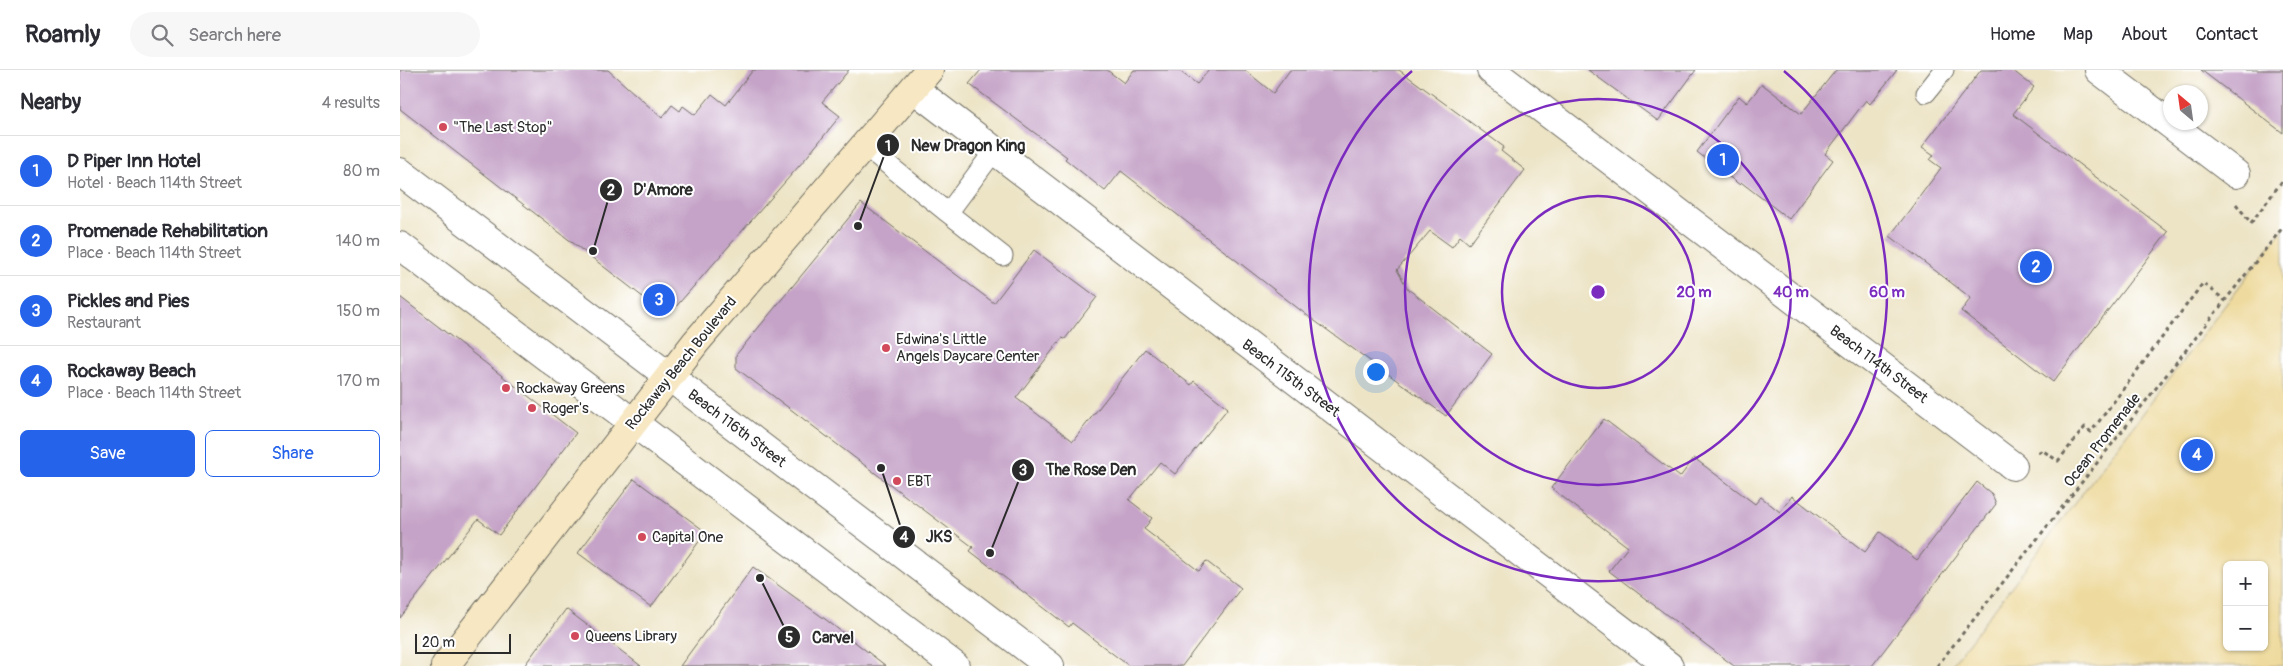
<!DOCTYPE html>
<html lang="en">
<head>
<meta charset="utf-8">
<style>
	:root { --surface:#fff; --page:#f7f7f7; --text:#2b2b33; --muted:#7c7c81; --line:#e1e1e2; --accent:#2563eb }
	body { margin:0; font-family:Pangolin,sans-serif; background:var(--page); color:var(--text) }
	.controls { position:absolute; right:15px; bottom:15px; display:grid; overflow:hidden; border-radius:8px; box-shadow:0 1px 4px #0004 }
	.controls button { width:45px; height:45px; display:grid; place-items:center; padding:0; border:0; border-bottom:1px solid var(--line); background:var(--surface); color:var(--text); font:25px sans-serif }
	.compass { position:absolute; left:1763px; top:15px; width:45px; height:45px; border-radius:50%; background:var(--surface); box-shadow:0 1px 4px #0004; rotate:331deg }
	.scale { position:absolute; left:15px; bottom:12px; width:96px; box-sizing:border-box; padding-left:5px; border:2px solid #2b2b2b; border-top:0; font-size:14px; line-height:18px; white-space:nowrap; color:#2b2b2b; -webkit-text-stroke:4px #fff; paint-order:stroke }
	.you { position:absolute; left:975px; top:301px; width:18px; height:18px; margin:-12px; border:4px solid #fff; border-radius:50%; background:#1a73e8; box-shadow:0 0 0 8px #1a73e833 }
	.badge { display:grid; place-items:center; width:32px; height:32px; border-radius:50%; background:var(--accent); color:#fff; font-size:16px; font-weight:700 }
	.pin { position:absolute; translate:-50% -50%; border:2px solid #fff; box-shadow:0 1px 5px #0006 }
	.list { margin:0; padding:0; list-style:none }
	h2 { display:flex; justify-content:space-between; align-items:center; height:65px; margin:0; padding:0 20px; font-size:21px }
	h2 small { font-size:16px; font-weight:400; color:var(--muted) }
	.list li { display:grid; grid-template-columns:32px 1fr auto; gap:15px; align-items:center; box-sizing:border-box; height:70px; padding:0 20px; border-top:1px solid var(--line) }
	.list b { display:block; font-size:19px; white-space:nowrap }
	.list p { margin:0; font-size:16px; white-space:nowrap; color:var(--muted) }
	.list em { font-size:16px; font-style:normal; color:var(--muted) }
	.actions { display:flex; gap:10px; padding:15px 20px }
	.actions a { flex:1; padding:11px 0; border:1px solid var(--accent); border-radius:8px; text-align:center; font-size:18px; color:var(--accent) }
	.actions .main { background:var(--accent); color:#fff }
	.icon { flex:none; width:28px; height:28px; fill:none; stroke:currentColor; stroke-width:2; stroke-linecap:round; stroke-linejoin:round }
	.map { position:relative; flex:none; width:1883px; height:596px; overflow:hidden }
	header { display:flex; align-items:center; gap:30px; box-sizing:border-box; height:70px; padding:0 25px; background:var(--surface); border-bottom:1px solid var(--line) }
	header strong { font-size:24px }
	nav { display:flex; gap:28px; margin-inline-start:auto; font-size:18px }
	.search { width:350px; height:45px; background:var(--page); display:flex; align-items:center; gap:12px; box-sizing:border-box; padding:0 18px; border-radius:28px; color:var(--muted); font-size:19px }
	main { display:flex }
	aside { flex:1; background:var(--surface) }
	.map>svg:first-child { display:block }
	.sand { fill:#eeda9e; stroke:#8c8264; fill-rule:evenodd }
	.building { fill:#c5a3c8 }
	.lines { fill:none; stroke-linecap:round; stroke-linejoin:round }
	.lane-casing { stroke:#6f6c61; stroke-width:21 }
	.street-casing { stroke:#6f6c61; stroke-width:30 }
	.secondary-casing { stroke:#6f6c61; stroke-width:30 }
	.path { stroke:#6f6c61; stroke-width:3; stroke-dasharray:4 4; stroke-linecap:butt }
	.lane { stroke:#fff; stroke-width:19 }
	.street { stroke:#fff; stroke-width:28 }
	.secondary { stroke:#f7e8c3; stroke-width:28 }
	.ring { fill:none; stroke:#7b2cbf; stroke-width:2.5 }
	.poi-dot { fill:#d1495b; stroke:#fff; stroke-width:2 }
	.labels { text-anchor:middle; stroke-width:4; stroke-linejoin:round; paint-order:stroke }
	.poi-label { font-size:15px; fill:#2b2b2b; stroke:#fff; text-anchor:start }
	.street-label { font-size:15px; fill:#2b2b2b; stroke:#fff }
	.centre { fill:#7b2cbf; stroke:#fff; stroke-width:2.5 }
	.ring-label { font-size:15px; text-anchor:middle; font-weight:bold; fill:#7b2cbf; stroke:#fff; stroke-width:4; stroke-linejoin:round; paint-order:stroke }
	.leader { fill:none; stroke:#2b2b2b; stroke-width:2 }
	.callout-dot { fill:#2b2b2b; stroke:#fff; stroke-width:2 }
	.mark-label { font-size:15px; text-anchor:middle; font-weight:bold; fill:#fff }
	.callout-label { font-size:16px; text-anchor:middle; font-weight:bold; fill:#2b2b2b; stroke:#fff; stroke-width:4; stroke-linejoin:round; paint-order:stroke }
</style>
</head>
<body>
<header>
<strong>Roamly</strong>
<div class="search"><svg class="icon" aria-label="search" viewBox="0 0 24 24"><circle cx="10" cy="10" r="6"/><path d="M15 15l6 6"/></svg>Search here</div>
<nav><a>Home</a><a>Map</a><a>About</a><a>Contact</a></nav>
</header>
<main>
<aside>
<h2>Nearby<small>4 results</small></h2>
<ul class="list">
<li><span class="badge">1</span><div><b>D Piper Inn Hotel</b><p>Hotel · Beach 114th Street</p></div><em>80 m</em></li>
<li><span class="badge">2</span><div><b>Promenade Rehabilitation</b><p>Place · Beach 114th Street</p></div><em>140 m</em></li>
<li><span class="badge">3</span><div><b>Pickles and Pies</b><p>Restaurant</p></div><em>150 m</em></li>
<li><span class="badge">4</span><div><b>Rockaway Beach</b><p>Place · Beach 114th Street</p></div><em>170 m</em></li>
</ul>
<div class="actions"><a class="main">Save</a><a>Share</a></div>
</aside>
<div class="map">
<svg width="1883" height="596" viewBox="0 0 1883 596">
	<rect width="100%" height="100%" fill="#fff"/>
	<filter id="ink" filterUnits="userSpaceOnUse"><feTurbulence type="fractalNoise" baseFrequency=".02" numOctaves="2"/><feDisplacementMap in="SourceGraphic" scale="10" xChannelSelector="R" yChannelSelector="G"/><feConvolveMatrix kernelMatrix="1 2 1 2 8 2 1 2 1" color-interpolation-filters="sRGB"/></filter>
	<filter id="wash" filterUnits="userSpaceOnUse"><feTurbulence type="fractalNoise" baseFrequency=".0096" numOctaves="4" result="noise"/><feDisplacementMap in="SourceGraphic" scale="20" xChannelSelector="R" yChannelSelector="G"/><feGaussianBlur stdDeviation="1.12" result="paint"/><feColorMatrix in="noise" values="0 0 0 0 0 0 0 0 0 0 0 0 0 0 0 0 0 1.4 0 .05"/><feComposite in="paint" operator="in"/></filter>
	<g filter="url(#wash)">
		<rect width="100%" height="100%" fill="#ede4c6"/>
		<!-- sand -->
		<path class="sand" d="M1883,159V596H1551ZM1827,495H1864V577H1827Z"/>
		<g id="blocks">
			<!-- building -->
			<path class="building" d="M0,0H208L262,48L272,35L280,41L283,36L295,45L312,24L326,35L353,0H449L422,32L440,46L406,88L273,240L261,241L0,39Z
				M581,0H707L724,13L734,0H778L797,14L809,0H845L873,23L890,0H999L1104,77L1101,81L1125,100L1069,174L1060,166L1052,177L1030,161L997,200L1008,219L1092,284L1046,346L908,246L721,101L705,121L665,89L667,87L569,14Z
				M1188,0H1296L1258,51Z
				M1436,0H1497L1470,34L1466,30L1425,84L1433,90L1389,149L1342,113L1340,115L1297,82L1339,26L1347,33L1362,14L1401,44Z
				M1581,0H1612L1634,17L1613,44L1768,162L1653,312L1561,241L1571,228L1490,166L1541,98L1530,90L1534,85L1522,77Z
				M1801,0H1883V63Z
				M461,133L594,233L634,180L697,227L665,269L662,268L616,328L673,371L745,279L791,315L794,311L828,338L775,404L760,392L729,430L752,448L744,459L799,501L806,491L841,518L782,596H729L672,553L669,557L570,481L573,477L336,298V285Z
				M0,227L176,363L99,465L78,449L0,548Z
				M1204,349L1280,407L1294,388L1355,434L1361,427L1380,442L1392,426L1465,482L1480,462L1517,490L1577,412L1592,424L1596,434L1472,596H1334L1209,501L1228,477L1151,418Z
				M234,409L306,462L251,537L178,483Z
				M353,497L425,549L486,596H280Z
				M166,539L241,596H124Z"/>
		</g>
	</g>
	<g filter="url(#ink)">
		<use href="#blocks" fill-opacity="0" stroke="#6f6c61" stroke-width="1"/>
		<g class="lines">
			<defs>
				<path id="lane" d="M1526,23L1544,0
					M465,76L548,143L594,81
					M548,143L603,186"/>
				<path id="street" d="M1091,0L1613,396
					M1699,0L1836,104
					M514,19L1269,596
					M0,102L650,596
					M0,176L555,596"/>
				<path id="secondary" d="M45,596L296,272L529,0"/>
			</defs>
			<!-- lane casing -->
			<use href="#lane" class="lane-casing"/>
			<!-- street casing -->
			<use href="#street" class="street-casing"/>
			<!-- secondary casing -->
			<use href="#secondary" class="secondary-casing"/>
			<!-- path -->
			<path class="path" d="M1836,134L1851,153L1883,110
				M1638,383L1642,380L1658,391L1685,357L1691,362L1803,213L1826,231
				M1537,596L1883,157"/>
			<!-- lane -->
			<use href="#lane" class="lane"/>
			<!-- street -->
			<use href="#street" class="street"/>
			<!-- secondary -->
			<use href="#secondary" class="secondary"/>
		</g>
	</g>
	<!-- distance rings -->
	<g class="ring">
		<circle cx="1198" cy="222" r="96"/>
		<circle cx="1198" cy="222" r="193"/>
		<path d="M1384 1A289 289 0 1 1 1012 1"/>
	</g>
	<!-- markers -->
	<g class="poi-dot">
		<circle cx="43" cy="57" r="5"/>
		<circle cx="486" cy="278" r="5"/>
		<circle cx="106" cy="318" r="5"/>
		<circle cx="132" cy="338" r="5"/>
		<circle cx="497" cy="411" r="5"/>
		<circle cx="242" cy="467" r="5"/>
		<circle cx="175" cy="566" r="5"/>
	</g>
	<g class="labels">
		<!-- poi labels -->
		<g class="poi-label">
			<text x="53" y="62">"The Last Stop"</text>
			<text x="496" y="274">Edwina's Little<tspan x="496" dy="17">Angels Daycare Center</tspan></text>
			<text x="116" y="323">Rockaway Greens</text>
			<text x="142" y="343">Roger's</text>
			<text x="507" y="416">EBT</text>
			<text x="252" y="472">Capital One</text>
			<text x="185" y="571">Queens Library</text>
		</g>
		<!-- street labels -->
		<g class="street-label">
			<text transform="translate(281 293) rotate(-51)" y="5">Rockaway Beach Boulevard</text>
			<text transform="translate(1479 294) rotate(37)" y="5">Beach 114th Street</text>
			<text transform="translate(891 308) rotate(37)" y="5">Beach 115th Street</text>
			<text transform="translate(337 358) rotate(37)" y="5">Beach 116th Street</text>
			<text transform="translate(1702 370) rotate(-52)" y="5">Ocean Promenade</text>
		</g>
	</g>
	<circle cx="1198" cy="222" r="8" class="centre"/>
	<g class="ring-label">
		<text x="1294" y="227">20 m</text>
		<text x="1391" y="227">40 m</text>
		<text x="1487" y="227">60 m</text>
	</g>
	<!-- callouts -->
	<path class="leader" d="M458 156L488 75M193 181L211 120M590 483L623 400M481 398L504 467M360 508L389 567"/>
	<g class="callout-dot">
		<circle cx="458" cy="156" r="5"/>
		<circle cx="193" cy="181" r="5"/>
		<circle cx="590" cy="483" r="5"/>
		<circle cx="481" cy="398" r="5"/>
		<circle cx="360" cy="508" r="5"/>
		<circle cx="488" cy="75" r="12"/>
		<circle cx="211" cy="120" r="12"/>
		<circle cx="623" cy="400" r="12"/>
		<circle cx="504" cy="467" r="12"/>
		<circle cx="389" cy="567" r="12"/>
	</g>
	<g class="mark-label">
		<text x="488" y="81">1</text>
		<text x="211" y="125">2</text>
		<text x="623" y="405">3</text>
		<text x="504" y="472">4</text>
		<text x="389" y="572">5</text>
	</g>
	<g class="callout-label">
		<text x="568" y="81">New Dragon King</text>
		<text x="263" y="125">D'Amore</text>
		<text x="691" y="405">The Rose Den</text>
		<text x="539" y="472">JKS</text>
		<text x="433" y="573">Carvel</text>
	</g>
</svg>
<div class="controls">
<button>+</button>
<button>−</button>
</div>
<svg class="compass" viewBox="-18 -18 36 36"><path d="M0-13l5 13h-10z" fill="#e53935"/><path d="M0 13l5-13h-10z" fill="#7c7c81"/></svg>
<div class="scale">20 m</div>
<div class="you"></div>
<div class="pin badge" style="left:1323px;top:90px">1</div>
<div class="pin badge" style="left:1636px;top:197px">2</div>
<div class="pin badge" style="left:259px;top:230px">3</div>
<div class="pin badge" style="left:1797px;top:385px">4</div>
</div>
</main>
</body>
</html>
